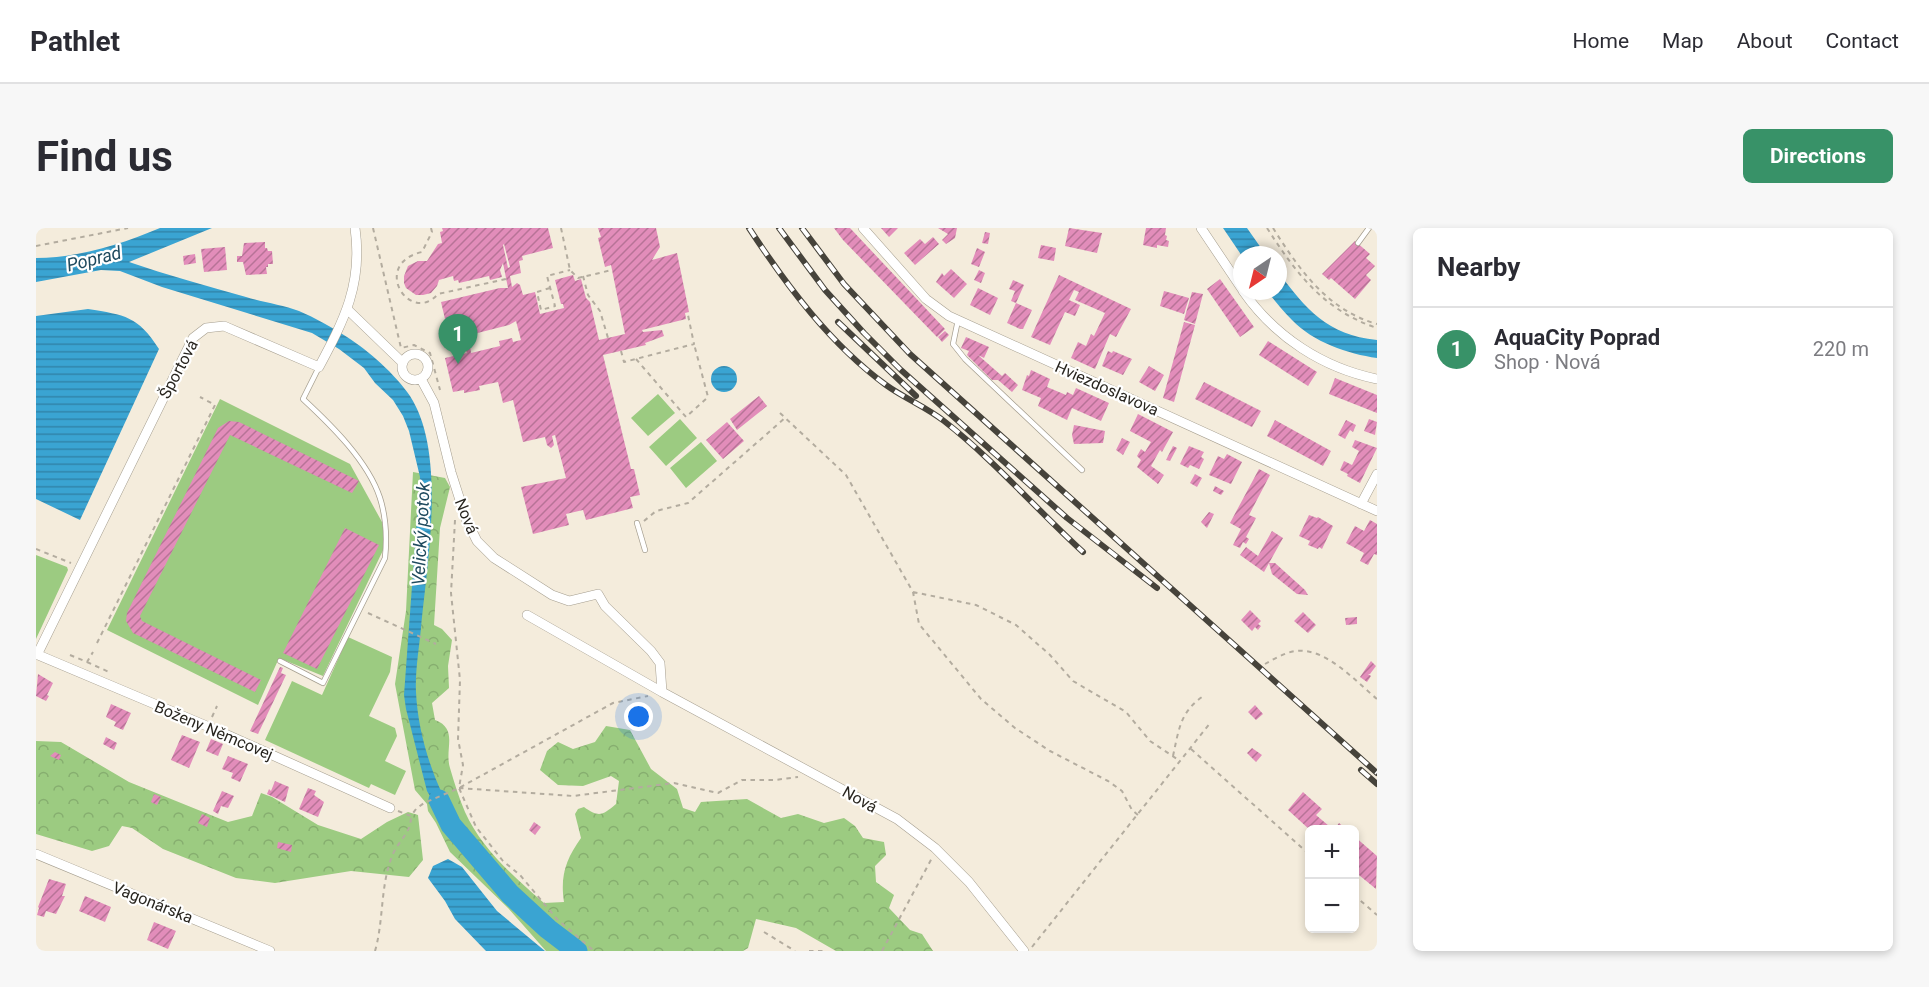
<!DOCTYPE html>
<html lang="en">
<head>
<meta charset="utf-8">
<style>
	:root { --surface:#fff; --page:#f7f7f7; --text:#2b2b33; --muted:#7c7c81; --line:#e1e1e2; --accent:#389268 }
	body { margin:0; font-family:Roboto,sans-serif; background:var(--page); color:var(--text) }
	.controls { position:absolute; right:18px; bottom:18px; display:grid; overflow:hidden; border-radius:9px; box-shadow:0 3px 9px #0003 }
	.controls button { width:54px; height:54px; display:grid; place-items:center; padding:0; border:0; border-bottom:2px solid var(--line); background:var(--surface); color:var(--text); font:30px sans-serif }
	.compass { position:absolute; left:1197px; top:18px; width:54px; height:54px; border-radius:50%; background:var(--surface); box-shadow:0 3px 9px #0003; rotate:215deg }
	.you { position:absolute; left:603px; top:489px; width:21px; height:21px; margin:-15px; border:4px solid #fff; border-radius:50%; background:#1a73e8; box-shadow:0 0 0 9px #1a73e833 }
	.badge { display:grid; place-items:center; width:39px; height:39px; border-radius:50%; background:var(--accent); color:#fff; font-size:20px; font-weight:700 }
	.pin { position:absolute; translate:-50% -50px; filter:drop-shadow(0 2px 3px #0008) }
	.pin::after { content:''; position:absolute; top:32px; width:21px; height:18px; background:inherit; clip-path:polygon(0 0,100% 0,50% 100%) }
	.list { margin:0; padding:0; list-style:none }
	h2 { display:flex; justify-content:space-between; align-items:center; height:78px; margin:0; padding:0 24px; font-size:26px }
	h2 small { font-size:20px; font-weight:400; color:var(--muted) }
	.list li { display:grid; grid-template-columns:39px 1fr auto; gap:18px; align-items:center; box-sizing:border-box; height:84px; padding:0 24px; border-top:2px solid var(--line) }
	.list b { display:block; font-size:22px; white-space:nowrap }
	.list p { margin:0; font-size:20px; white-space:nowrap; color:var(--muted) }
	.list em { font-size:20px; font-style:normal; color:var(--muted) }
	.map { position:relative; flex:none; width:1341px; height:723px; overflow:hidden; border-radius:9px }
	header { display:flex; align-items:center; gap:36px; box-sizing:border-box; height:84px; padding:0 30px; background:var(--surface); border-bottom:2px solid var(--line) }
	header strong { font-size:28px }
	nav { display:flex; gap:33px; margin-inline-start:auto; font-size:21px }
	.intro { display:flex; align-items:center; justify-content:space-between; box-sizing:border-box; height:144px; padding:0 36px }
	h1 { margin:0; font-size:42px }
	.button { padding:15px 27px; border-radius:9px; background:var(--accent); color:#fff; font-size:21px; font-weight:700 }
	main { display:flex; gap:36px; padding:0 36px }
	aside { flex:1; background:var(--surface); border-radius:9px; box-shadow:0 3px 9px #0003 }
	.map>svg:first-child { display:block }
	.grass { fill:#9ccb81 }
	.forest { fill:url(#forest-crowns) }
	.water { fill:url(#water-rules) }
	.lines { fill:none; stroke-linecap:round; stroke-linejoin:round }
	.river { stroke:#3aa4d2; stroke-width:21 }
	.building { fill:url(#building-hatch); fill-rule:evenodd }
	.lane-casing { stroke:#a59e8f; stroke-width:6 }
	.street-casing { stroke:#a59e8f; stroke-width:10 }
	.path { stroke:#b3ac9f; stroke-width:2; stroke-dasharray:4.5 4.5; stroke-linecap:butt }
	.lane { stroke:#fff; stroke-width:4.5 }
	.street { stroke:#fff; stroke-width:9 }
	.rail-casing { stroke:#46433b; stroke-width:6 }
	.rail { stroke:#fff; stroke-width:4; stroke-dasharray:11; stroke-linecap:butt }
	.labels { text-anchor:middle; stroke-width:4.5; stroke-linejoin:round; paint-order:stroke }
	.street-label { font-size:16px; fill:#292620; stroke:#fff }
	.water-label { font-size:18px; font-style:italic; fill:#1f4a5e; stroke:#fff }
</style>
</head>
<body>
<header>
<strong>Pathlet</strong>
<nav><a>Home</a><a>Map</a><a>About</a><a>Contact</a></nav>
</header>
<div class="intro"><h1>Find us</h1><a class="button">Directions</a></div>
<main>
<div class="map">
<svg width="1341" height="723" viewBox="0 0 1341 723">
	<defs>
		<pattern id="forest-crowns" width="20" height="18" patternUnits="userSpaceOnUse" patternTransform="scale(1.5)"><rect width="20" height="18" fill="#9ccb81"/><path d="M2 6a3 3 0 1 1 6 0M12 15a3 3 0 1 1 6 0" fill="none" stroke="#86ae6f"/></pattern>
		<pattern id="water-rules" width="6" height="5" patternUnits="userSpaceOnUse" patternTransform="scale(1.5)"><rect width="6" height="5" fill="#3aa4d2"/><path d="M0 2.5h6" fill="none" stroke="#3185aa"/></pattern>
		<pattern id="building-hatch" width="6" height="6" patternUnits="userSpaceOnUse" patternTransform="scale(1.5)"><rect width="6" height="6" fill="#e28dba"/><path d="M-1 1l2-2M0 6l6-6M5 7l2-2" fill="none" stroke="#b77397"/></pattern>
	</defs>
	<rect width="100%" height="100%" fill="#f4ecdc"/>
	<!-- grass -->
	<path class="grass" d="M622,166L639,185L612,208L595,190Z
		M184,171L314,236L346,294L350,316L287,448L243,430L222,477L71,402Z
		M644,191L661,210L630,238L613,219Z
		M665,214L681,233L650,260L634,240Z
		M0,327L31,339L32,342L0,411Z
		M312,409L356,429L354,444L333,488L359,500L361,508L349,533L370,543L359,567L335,556L333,560L229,512L256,453L286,467Z"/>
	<!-- forest -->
	<path class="forest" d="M377,244L409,250L414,259L404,300L398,397L406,401L416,412L412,438L413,460L396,475L399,492C423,501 408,521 414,540C418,554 423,570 429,584C445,620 478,649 508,675L528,674C524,648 530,631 545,610L539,586L542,581L548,579C563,590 567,587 580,576L583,553L575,548L547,558L522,557L504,542L511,523L522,514L537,521L559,514L570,498L594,502L615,541L641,561L647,580L659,584L665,574L711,571L745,590L762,586L788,595L808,590L819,598L827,610L848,614L850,627L839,638L840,654L858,667L853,680L874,702L886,706L897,723H800L760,700L720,691L712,720L707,723H510L472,680L414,624L400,595L392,583L391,576L379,562L359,456L370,383Z
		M0,513L25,514L93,554L192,594L216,588L225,565L236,569L282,597L325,611L351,594L372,584L382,587L387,632L373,649L315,643L239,655L200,650L127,621L96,600L86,598L73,618L56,623L0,606Z"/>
	<!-- water -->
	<path class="water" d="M124,0H176L93,34C131,47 171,58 210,69C227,74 247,77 263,83C279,90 296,99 311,109C333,123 359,146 374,168C411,225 391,335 385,400C383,421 379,443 380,464C382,508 398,556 421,593L412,598L391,563L370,481L368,467L384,249L373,203L367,188L357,172L339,155L328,140L303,121L276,105L126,59L84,43L65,42L0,54V30C42,30 86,16 124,0Z
		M1187,0H1211L1230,27L1206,28Z
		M1242,44C1270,81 1291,107 1341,112V130C1312,126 1277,114 1256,92C1247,83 1239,73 1231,63H1242Z
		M52,81C89,87 102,88 123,121L44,292L0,271V88Z
		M675 151a13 13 0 1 1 26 0a13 13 0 1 1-26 0Z
		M412,631L426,639L461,683L509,723H450L419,691L409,673L392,650L397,638Z"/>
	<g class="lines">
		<!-- river -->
		<path class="river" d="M403,572L415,597L474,666L512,701L541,723"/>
	</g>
	<!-- building -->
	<path class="building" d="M406,0H512L517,20L486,28L487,32L483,33L485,45L474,48L476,59L481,55L484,57L487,67L499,64L504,86L528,80L527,76H525L519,52L537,47L539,53L545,51L550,70L554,74L563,112L589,106L575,37L569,39L562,10L565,9L562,0H620L624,19L616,32L641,25L653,84L649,85L650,91L606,102L607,104L626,102L628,108L609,115L610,117L567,127L595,241H598L604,267L594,269L597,280L550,292L547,282L530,286L533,297L497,306L485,259L530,250L519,207L516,208L518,217L515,220L511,217L509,209L487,214L477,172L467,175L462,154L443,158L444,162L428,165V162L417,164L409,130L431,125L429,120L421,122L415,116L433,111L435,125L464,118L463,113L476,110L477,114L485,112L480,93L473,97L414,112L405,74L464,60H472L467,35L464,42L466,49L454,52L453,48L423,55L422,52L418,53L417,48L403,52L401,58L395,65L387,67H380L370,60L368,55V48L372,38L382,33H391L402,16L406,15L404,4L407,3ZM468,16L474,39L472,40L467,17Z
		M798,0H814L909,101L901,109L807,12Z
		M845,0H862L853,9Z
		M902,0H921L919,10L910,16L906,12L912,6Z
		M1033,0L1066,5L1061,25L1029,18Z
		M1110,0H1130L1129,7L1131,8L1130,12L1133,13L1132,19L1121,17V20L1107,17Z
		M949,4L954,5L952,16L946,15Z
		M897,9L903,16L879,37L868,25L884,11L889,16Z
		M1319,13L1334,26L1330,30L1339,38L1330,47L1335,52L1319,71L1295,50L1293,52L1286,46Z
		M229,14V20H231L232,23H236L237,36H232V39H230L231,46L210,47L207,34H201V28H206L208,15Z
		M1005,17L1020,20L1018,33L1002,30Z
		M189,19L191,42L168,44L165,21Z
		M941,20L949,24L943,39L935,36Z
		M159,26L160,35L148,37L147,28Z
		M915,41L931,56L918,70L900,54L906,45L908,48Z
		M943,42L949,45L945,55L938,52Z
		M1023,47L1095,81L1080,109L1074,106L1059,141L1035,130L1042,114L1050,118L1055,106L1058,108L1069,85L1039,72L1043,64L1038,62L1033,72L1044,77L1039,88L1029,84L1014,117L995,109Z
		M1184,51L1218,99L1204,109L1171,61Z
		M977,52L988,57L980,75L975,73L979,63L973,61Z
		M942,60L962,70L954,87L934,77Z
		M1128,63L1153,70L1148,86L1124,78Z
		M1156,64L1167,66L1159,96L1148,92Z
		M980,75L996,82L987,101H984L971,95Z
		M1148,94L1159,97L1138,174L1127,170Z
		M909,103L913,107L906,114L902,109Z
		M930,109L953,119L948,130L942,127L966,148L969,145L982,157L976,164L962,152H956L931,127L933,123L925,120Z
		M1232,113L1281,144L1272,158L1223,127Z
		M1072,123L1076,125L1077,123L1096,131L1087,147L1066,138Z
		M1113,138L1128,147L1119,163L1103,154Z
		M995,142L1014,151L1011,159L1030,167L1031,164L1037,167L1040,160L1073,175L1065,193L1036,180L1031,192L1002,178L1005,170L986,162L991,147L993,148Z
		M1299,150L1341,167V185L1293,166Z
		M1168,154L1225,183L1216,199L1159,171Z
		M723,168L731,178L701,202L694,191Z
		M1102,186L1137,204L1126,224L1124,222L1115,238L1128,247L1122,256L1101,239L1105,232L1101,228L1105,221L1109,224L1115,214L1094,203Z
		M1333,191L1341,194L1339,207L1328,203Z
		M1239,192L1295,223L1287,238L1231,208Z
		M1310,192L1320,197L1317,204L1314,202L1309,211L1302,207Z
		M193,193L203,194L323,253L316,265L194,207L104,388L106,393L225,452L219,464L97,405L90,393L91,385L182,200Z
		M691,194L708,213L687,231L670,212Z
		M1038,197L1069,203L1067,215L1038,216L1036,207Z
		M1086,210L1094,214L1087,227L1080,222Z
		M1319,212L1341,220L1324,255L1311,248L1312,246L1304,242L1308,233L1316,237L1323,223L1316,219Z
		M1137,218L1141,220L1134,233L1130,232Z
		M1153,218L1168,224L1165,229L1168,231L1163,241L1154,237L1152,240L1144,236Z
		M1191,226L1206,234L1195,256L1173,247L1182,228L1188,231Z
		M1223,241L1234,247L1213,287L1220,290L1210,309L1213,311L1210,316L1207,314L1204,320L1197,317L1205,301L1194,295Z
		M1159,246L1166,250L1161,259L1154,255Z
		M1179,258L1188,263L1185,267L1177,263Z
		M1173,284L1178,286L1171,300L1165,294Z
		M1273,287L1281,290L1282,289L1297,298L1286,321L1283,319L1282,321L1272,317L1274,313L1263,308Z
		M1334,292L1341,296V327L1338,326L1332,337L1324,333L1328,325L1310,315L1319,298L1328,303Z
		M309,300L343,317L281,441L247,425Z
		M1236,303L1247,310L1233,335H1239L1269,362L1272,367L1261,366L1236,346L1233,335L1228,344L1204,327L1210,319L1222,328Z
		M1214,382L1225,393L1222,396L1225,398L1222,402L1219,399L1216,403L1205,392Z
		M1267,384L1280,397L1272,405L1258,393Z
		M1321,389V396L1310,397L1309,390Z
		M1335,433L1340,438L1334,446H1332L1335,448L1331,454L1324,449Z
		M244,439L247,440L245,445L250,447L222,506L214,503Z
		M2,446L17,455L11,467L13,468L10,473L0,468Z
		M75,476L95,485L87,502L78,498L80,494L70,489Z
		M1219,477L1227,486L1220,492L1212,484Z
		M146,507L164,514L153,540L135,532Z
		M70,509L81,515L78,522L67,516Z
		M175,511L187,516L182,528L170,523Z
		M1216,520L1226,527L1220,534L1211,525Z
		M19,524L25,527L23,532L14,528Z
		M192,528L212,536L204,554L195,550L197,545L186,541Z
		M239,553L253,559L249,574L231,566L233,561L235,563Z
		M272,560L280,563L278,567L288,574L282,589L263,581Z
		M186,563L198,568L192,580L185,578L182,586L177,583Z
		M1267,564L1286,581L1280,587L1293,598L1290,602H1274L1252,582Z
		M118,566L125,569L121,577L115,574Z
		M166,586L174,590L171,599L162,595Z
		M498,594L505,599L499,607L493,602Z
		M1303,595L1311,602H1298Z
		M1318,608L1341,628L1340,661L1318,643Z
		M242,614L256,617L255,624L241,620Z
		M13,651L30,656L26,668H29L20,686L10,683L8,689L1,687L3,680L2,679Z
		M49,668L75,679L69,694L43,683Z
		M118,694L140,703L132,721L111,712Z"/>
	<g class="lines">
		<defs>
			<path id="lane" d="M1322,15L1333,0
				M922,92L917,116L929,131L1046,242
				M601,295L609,322
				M244,433L287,455L349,330C351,310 350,289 344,270C332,233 295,197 267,171L283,139"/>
			<path id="street" d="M827,0L890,71L913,88L1341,283
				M1165,0L1206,61
				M1207,63C1239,109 1287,140 1341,151
				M312,82L367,135
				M366 139a13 13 0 1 1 26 0a13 13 0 1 1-26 0Z
				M385,151L398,175L415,244L430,291L441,313L458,330L516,367L533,373L562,366L569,378L615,423L624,435L626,464
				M1325,276L1341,246
				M491,387L626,464L861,591L899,620L933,654L988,723
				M0,426L185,504L354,580
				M1,427L157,110L170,100L188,98L283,139C308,92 327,56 319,0
				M0,626L234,723"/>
		</defs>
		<!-- lane casing -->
		<use href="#lane" class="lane-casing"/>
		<!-- street casing -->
		<use href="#street" class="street-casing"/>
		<!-- path -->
		<path class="path" d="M337,0L365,120L378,117L394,125L404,162
			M395,0L396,4L386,24C334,36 374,98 402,66L470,51
			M525,0L534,42L542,50L576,42
			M1231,0C1260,45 1287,82 1341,100
			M1237,0C1263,41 1291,82 1341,96
			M0,18L92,0
			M547,48L552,67L564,83L572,110
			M514,60L501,64L505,82L519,78L511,48L534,42
			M585,123L588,134L658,116L652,87
			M600,131L650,189L672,169L658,116
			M744,185L810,247L877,364L883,396L945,471L979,500L1014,523L1072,553L1086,563L1096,582L1102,587
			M419,292L415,365L424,452L422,511L427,537L423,560L440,599L467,633L484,647L521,691L558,723
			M608,293L620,283L652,275L749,190
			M0,321L35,335
			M877,364L940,377L980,397L1014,427L1037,453L1090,484L1114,513L1144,533
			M332,385L400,416
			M61,415L179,177L164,169
			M34,427L51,434L57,424
			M51,434L73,444
			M1229,436C1238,431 1248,425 1259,423C1290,419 1319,453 1341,471
			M176,489L181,478
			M1155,521L1274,627
			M1137,528C1143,501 1144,483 1169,467
			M423,560L537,568L638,555L682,565L706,552H739L762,549
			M362,583L375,588L380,581L388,575L423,560L577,475L612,468
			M1318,667L1341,687
			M728,704L759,723
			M996,719L1175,494
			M339,723C348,692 344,656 357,626C363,612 375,605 375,589
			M773,723H790
			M846,723L896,630"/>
		<!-- lane -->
		<use href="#lane" class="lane"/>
		<!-- street -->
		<use href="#street" class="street"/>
		<defs>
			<path id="rail" d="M713,0C751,58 794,116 850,157C868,170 890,179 908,193C958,232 1000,281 1047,324
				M743,0L789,62L828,105L865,142L1031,290L1121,360
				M766,0L808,56L874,126L1341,545
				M802,94L880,168
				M1325,542L1341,556"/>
		</defs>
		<!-- rail casing -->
		<use href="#rail" class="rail-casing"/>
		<!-- rail -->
		<use href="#rail" class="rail"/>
	</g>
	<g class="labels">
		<!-- street labels -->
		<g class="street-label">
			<text transform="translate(142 141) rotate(-62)" y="6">Športová</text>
			<text transform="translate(1071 160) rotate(24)" y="6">Hviezdoslavova</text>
			<text transform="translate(431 288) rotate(68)" y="6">Nová</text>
			<text transform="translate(178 502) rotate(23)" y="6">Boženy Němcovej</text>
			<text transform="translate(824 571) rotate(29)" y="6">Nová</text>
			<text transform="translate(117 674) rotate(22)" y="6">Vagonárska</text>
		</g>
		<!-- water labels -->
		<g class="water-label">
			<text transform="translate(58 31) rotate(-14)" y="6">Poprad</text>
			<text transform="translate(385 306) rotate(-87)" y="6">Velický potok</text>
		</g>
	</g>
</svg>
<div class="controls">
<button>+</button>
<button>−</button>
</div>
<svg class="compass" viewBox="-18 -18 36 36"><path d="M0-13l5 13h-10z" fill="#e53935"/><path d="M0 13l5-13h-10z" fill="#7c7c81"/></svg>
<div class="you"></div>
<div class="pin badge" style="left:422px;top:136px">1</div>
</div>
<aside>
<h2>Nearby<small></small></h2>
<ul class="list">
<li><span class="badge">1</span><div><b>AquaCity Poprad</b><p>Shop · Nová</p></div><em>220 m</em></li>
</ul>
</aside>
</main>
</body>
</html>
